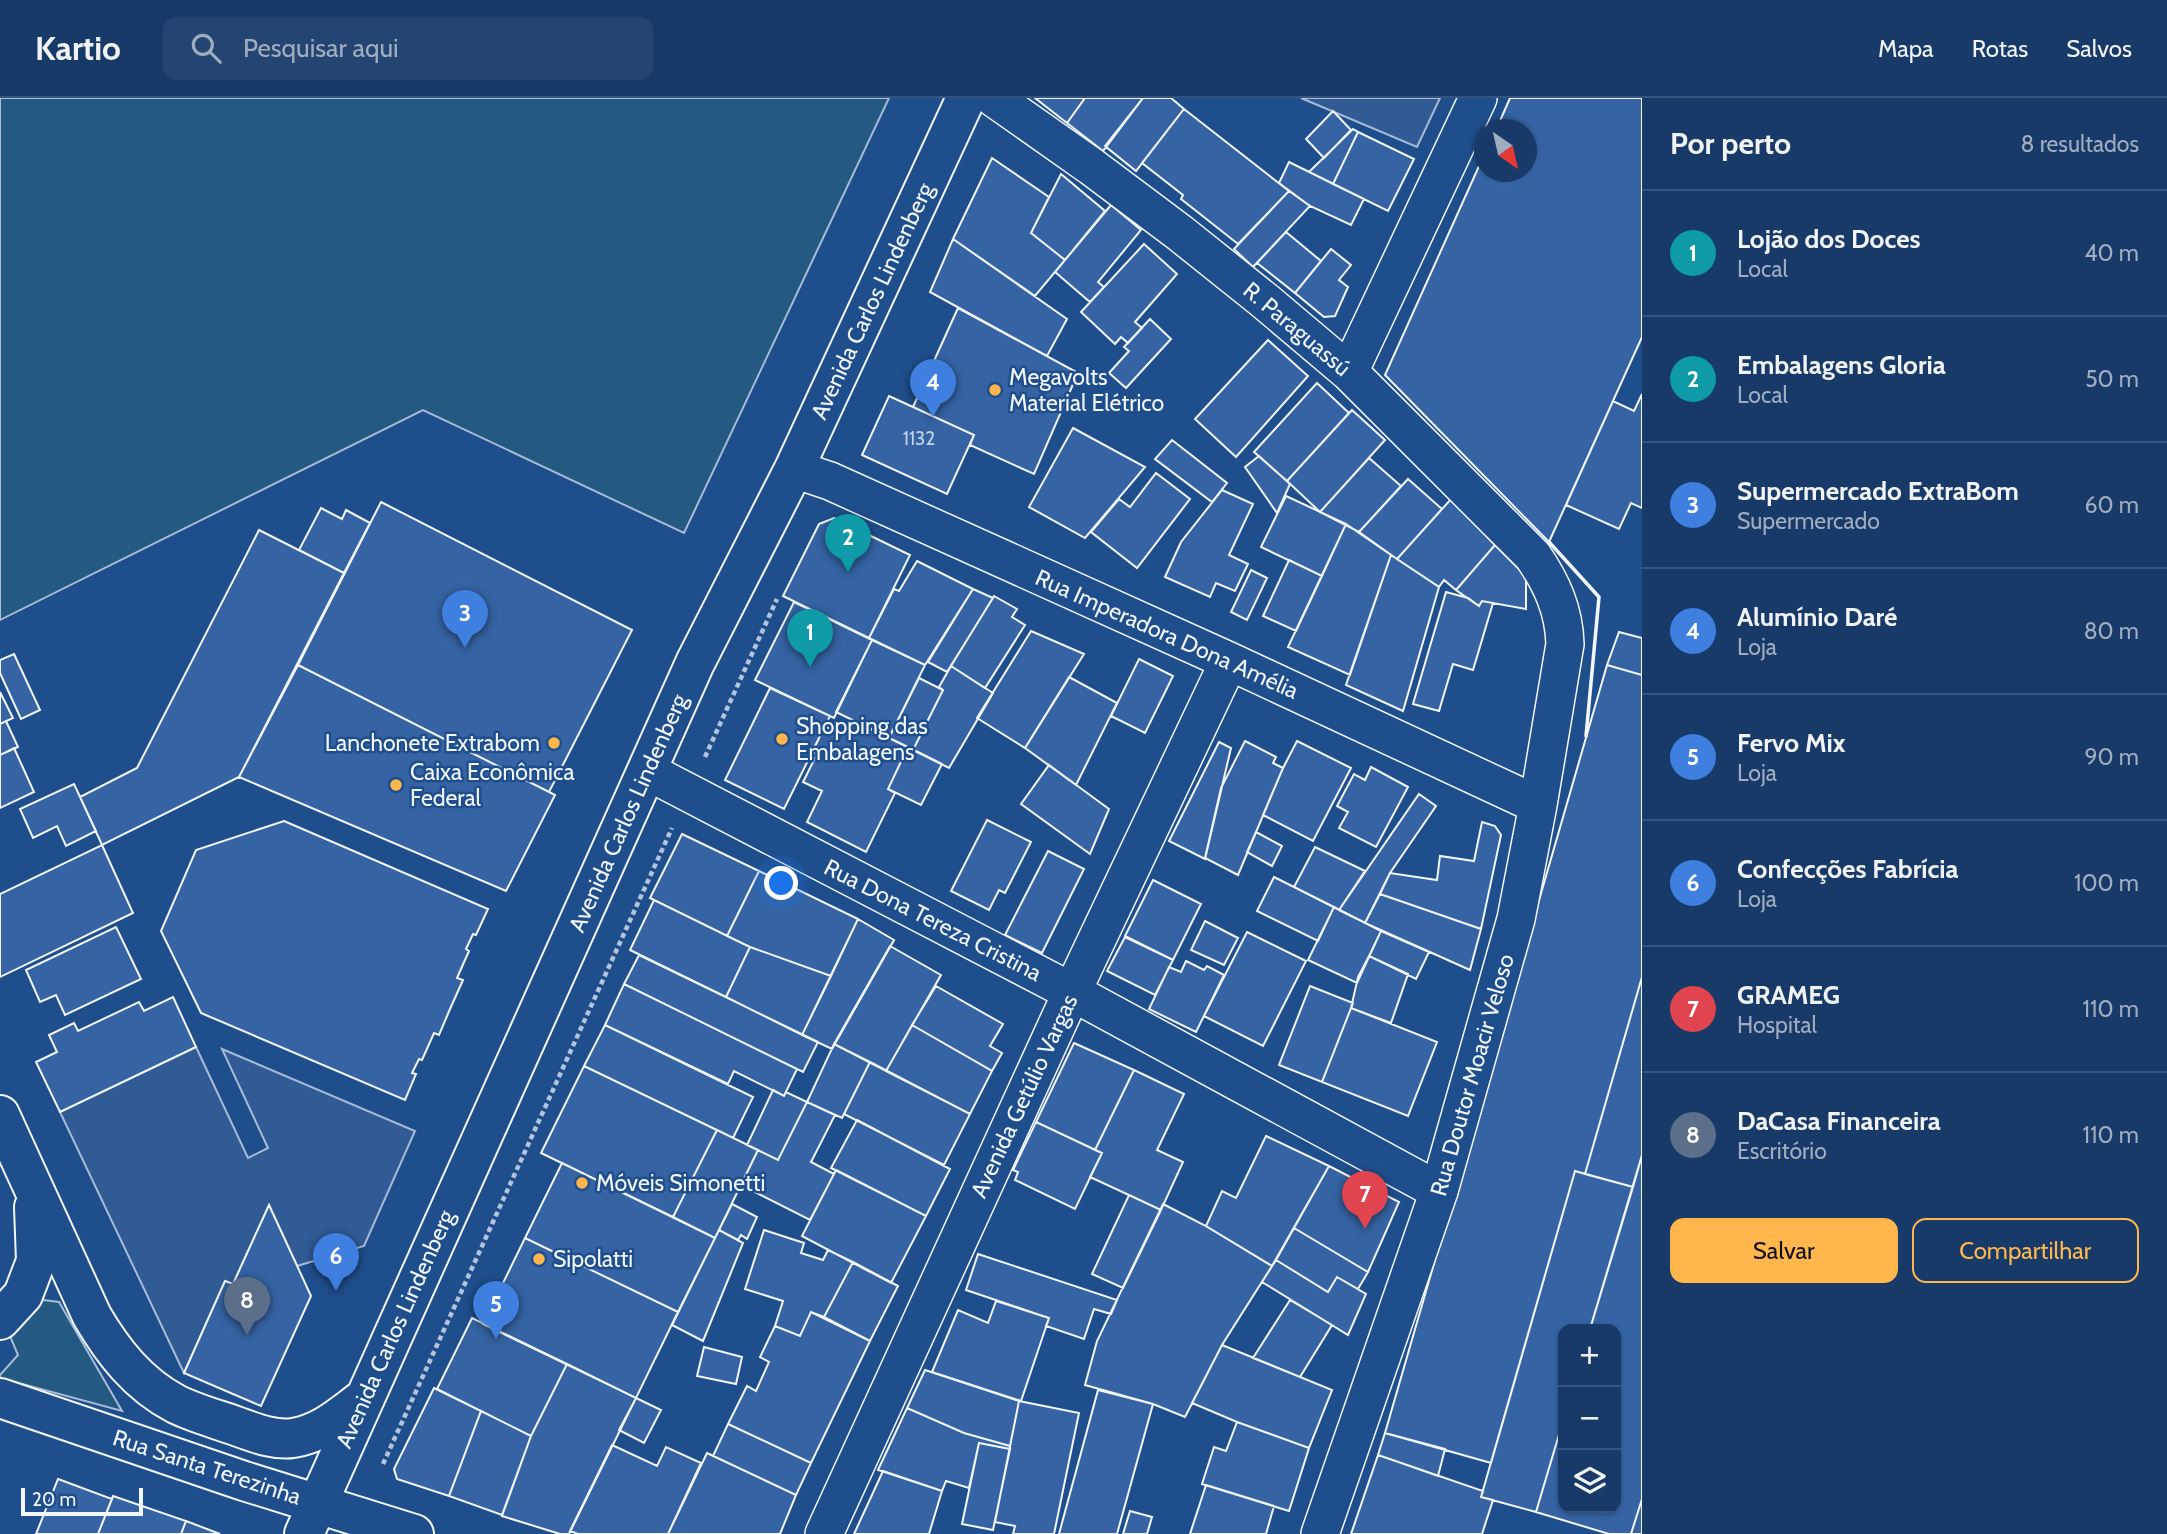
<!DOCTYPE html>
<html lang="pt">
<head>
<meta charset="utf-8">
<style>
	:root { --surface:#173a69; --page:#244571; --text:#f1f3f6; --muted:#9eadc0; --line:#36547d; --accent:#ffb74d }
	body { margin:0; font-family:Cabin,sans-serif; background:var(--page); color:var(--text) }
	.controls { position:absolute; right:21px; bottom:21px; display:grid; overflow:hidden; border-radius:14px; box-shadow:0 2px 5px #0004 }
	.controls button { width:63px; height:63px; display:grid; place-items:center; padding:0; border:0; border-bottom:2px solid var(--line); background:var(--surface); color:var(--text); font:35px sans-serif }
	.compass { position:absolute; left:1474px; top:21px; width:63px; height:63px; border-radius:50%; background:var(--surface); box-shadow:0 2px 5px #0004; rotate:146deg }
	.scale { position:absolute; left:21px; bottom:18px; width:122px; box-sizing:border-box; padding-left:7px; border:4px solid #f2f6ff; border-top:0; font-size:19px; line-height:24px; white-space:nowrap; color:#f2f6ff; -webkit-text-stroke:5px #1f4e8c; paint-order:stroke }
	.you { position:absolute; left:782px; top:786px; width:24px; height:24px; margin:-18px; border:5px solid #fff; border-radius:50%; background:#1a73e8; box-shadow:0 0 0 10px #1a73e833 }
	.badge { display:grid; place-items:center; width:46px; height:46px; border-radius:50%; background:var(--accent); color:#fff; font-size:23px; font-weight:700 }
	.pin { position:absolute; translate:-50% -58px; filter:drop-shadow(0 2px 4px #0008) }
	.pin::after { content:''; position:absolute; top:37px; width:24px; height:21px; background:inherit; clip-path:polygon(0 0,100% 0,50% 100%) }
	.list { margin:0; padding:0; list-style:none }
	h2 { display:flex; justify-content:space-between; align-items:center; height:91px; margin:0; padding:0 28px; font-size:30px }
	h2 small { font-size:23px; font-weight:400; color:var(--muted) }
	.list li { display:grid; grid-template-columns:46px 1fr auto; gap:21px; align-items:center; box-sizing:border-box; height:126px; padding:0 28px; border-top:2px solid var(--line) }
	.list b { display:block; font-size:26px; white-space:nowrap }
	.list p { margin:0; font-size:23px; white-space:nowrap; color:var(--muted) }
	.list em { font-size:23px; font-style:normal; color:var(--muted) }
	.actions { display:flex; gap:14px; padding:21px 28px }
	.actions a { flex:1; padding:16px 0; border:2px solid var(--accent); border-radius:14px; text-align:center; font-size:24px; color:var(--accent) }
	.actions .main { background:var(--accent); color:#111 }
	.icon { flex:none; width:38px; height:38px; fill:none; stroke:currentColor; stroke-width:2; stroke-linecap:round; stroke-linejoin:round }
	.map { position:relative; flex:none; width:1642px; height:1436px; overflow:hidden }
	header { display:flex; align-items:center; gap:42px; box-sizing:border-box; height:98px; padding:0 35px; background:var(--surface); border-bottom:2px solid var(--line) }
	header strong { font-size:33px }
	nav { display:flex; gap:38px; margin-inline-start:auto; font-size:24px }
	.search { width:490px; height:63px; background:var(--page); display:flex; align-items:center; gap:18px; box-sizing:border-box; padding:0 24px; border-radius:14px; color:var(--muted); font-size:26px }
	main { display:flex }
	aside { flex:1; background:var(--surface) }
	.map>svg:first-child { display:block }
	.green { fill:#245a82; stroke:#a8bbd7; stroke-width:2 }
	.parking { fill:#305b95; stroke:#a8bbd7; stroke-width:2 }
	.building { fill:#3563a3; stroke:#f2f6ff; stroke-width:2 }
	.lines { fill:none; stroke-linecap:round; stroke-linejoin:round }
	.street-casing { stroke:#f2f6ff; stroke-width:40 }
	.secondary-casing { stroke:#f2f6ff; stroke-width:42 }
	.primary-casing { stroke:#f2f6ff; stroke-width:42 }
	.path { stroke:#b3c4dc; stroke-width:4.5; stroke-dasharray:5 3.5; stroke-linecap:butt }
	.street { stroke:#1f4e8c; stroke-width:37 }
	.secondary { stroke:#1f4e8c; stroke-width:38 }
	.primary { stroke:#1f4e8c; stroke-width:38 }
	.wall { stroke:#f2f6ff; stroke-width:3.5 }
	.poi-dot { fill:#ffb74d; stroke:#1f4e8c; stroke-width:2.5 }
	.labels { text-anchor:middle; stroke-width:5; stroke-linejoin:round; paint-order:stroke }
	.number-label { font-size:19px; fill:#c3d1e8 }
	.street-label { font-size:23px; fill:#f2f6ff; stroke:#1f4e8c }
	.poi-label { font-size:23px; fill:#f2f6ff; stroke:#1f4e8c; text-anchor:start }
</style>
</head>
<body>
<header>
<strong>Kartio</strong>
<div class="search"><svg class="icon" aria-label="search" viewBox="0 0 24 24"><circle cx="10" cy="10" r="6"/><path d="M15 15l6 6"/></svg>Pesquisar aqui</div>
<nav><a>Mapa</a><a>Rotas</a><a>Salvos</a></nav>
</header>
<main>
<div class="map">
<svg width="1642" height="1436" viewBox="0 0 1642 1436">
	<rect width="100%" height="100%" fill="#1f4e8c"/>
	<!-- green -->
	<path class="green" d="M0,0H889L684,435L423,312L0,522Z
		M35,1201L59,1204L122,1313L0,1280V1277L18,1257L7,1231Z"/>
	<!-- parking -->
	<path class="parking" d="M1301,0H1440L1417,49Z
		M196,949L248,1060L268,1050L222,951L415,1033L364,1148L297,1168L269,1108L233,1186L225,1183L184,1275L60,1014Z"/>
	<!-- building -->
	<path class="building" d="M1035,0H1085L1067,25Z
		M1085,0H1143L1103,53L1067,25Z
		M1143,0H1171L1184,11L1136,73L1105,48Z
		M1510,0H1642V239L1549,444L1385,277L1484,57V74H1526V32H1496Z
		M1184,11L1289,93L1238,146L1181,101L1183,97L1142,65Z
		M1333,13L1351,32L1324,60L1306,41Z
		M1353,31L1358,34L1333,86L1309,74Z
		M1358,34L1414,61L1388,113L1333,86Z
		M992,60L1049,99L1031,135L1065,162L1035,198L953,141Z
		M1289,64L1364,101L1351,127L1310,108L1279,85Z
		M1061,76L1105,113L1065,162L1031,135Z
		M1289,93L1310,108L1253,169L1234,151Z
		M1111,107L1141,132L1098,184L1104,189L1090,204L1055,174Z
		M1286,134L1321,163L1295,195L1257,165Z
		M953,141L1067,221L1047,258L930,194Z
		M1144,146L1177,176L1135,224L1142,230L1128,245L1121,239L1115,246L1081,214Z
		M1331,151L1351,167L1339,182L1348,189L1335,218L1324,219L1295,195Z
		M958,210L1078,275L1034,376L970,347L974,337L913,309Z
		M1150,221L1171,241L1126,290L1109,275L1129,253L1124,249Z
		M1268,242L1308,278L1236,359L1195,321Z
		M1317,285L1349,315L1287,383L1254,354Z
		M1642,296V410L1631,405L1619,431L1566,407L1613,303L1634,313Z
		M889,298L974,337L947,396L862,357Z
		M1352,312L1385,342L1320,414L1287,383Z
		M1073,330L1145,369L1085,440L1029,409Z
		M1172,342L1227,385L1212,404L1155,361Z
		M1259,358L1290,386L1277,415L1245,369Z
		M1369,360L1401,388L1359,434L1320,414Z
		M1156,375L1190,401L1137,470L1091,434L1119,401L1130,409Z
		M1408,381L1442,411L1397,461L1359,434Z
		M1222,392L1253,406L1229,457L1248,466L1235,493L1216,485L1210,499L1165,479L1181,444Z
		M1286,398L1346,426L1322,478L1261,449Z
		M1452,400L1495,447L1456,492L1444,482L1439,489L1397,461Z
		M381,404L632,532L549,694L298,567Z
		M321,410L342,421L346,412L370,425L344,475L299,452Z
		M834,420L910,457L869,540L783,498L819,426Z
		M1346,426L1391,457L1350,577L1288,549Z
		M259,432L344,475L239,679L102,747L80,699L137,670Z
		M1495,447L1520,472L1526,481V511L1482,503L1479,508L1456,492Z
		M1391,457L1439,489L1403,613L1346,587Z
		M1289,462L1322,478L1296,533L1263,518Z
		M917,463L973,491L925,567L869,540L894,491L899,493Z
		M1251,472L1267,480L1247,522L1231,514Z
		M973,491L993,500L947,574L928,564Z
		M1446,494L1468,500L1479,508L1482,503L1493,505L1473,572L1453,566L1439,613L1413,606Z
		M994,498L1017,511L1012,519L1025,527L985,590L951,568Z
		M794,504L872,542L834,620L755,582Z
		M1031,533L1084,556L1025,650L977,620Z
		M1619,534L1642,540V577L1607,567Z
		M872,542L925,567L889,640L836,614Z
		M14,556L40,612L21,621L0,575V562Z
		M1139,561L1173,578L1145,635L1111,618Z
		M298,567L555,697L506,793L239,679Z
		M1607,567L1642,577V879L1585,1076L1575,1073L1491,1365L1385,1335Z
		M951,568L993,595L949,670L913,652L943,592L939,589Z
		M1069,579L1117,605L1076,687L1025,650Z
		M919,580L943,592L913,652L889,640Z
		M770,590L830,618L784,711L725,682Z
		M0,594L13,620L0,626Z
		M850,621L908,649L888,691L895,695L866,754L807,724L822,693L803,684L817,656L812,654L825,628L842,637Z
		M6,623L18,649L0,657V626Z
		M1245,643L1276,659L1273,665L1283,670L1238,777L1205,760L1221,690Z
		M1297,643L1351,670L1313,743L1263,717L1283,670Z
		M1219,644L1231,650L1205,761L1169,743Z
		M908,649L942,666L921,707L888,691Z
		M14,650L34,694L0,710V657Z
		M1049,667L1109,711L1090,756L1021,706Z
		M1371,669L1408,689L1376,749L1339,730L1348,714L1337,708L1354,676L1365,682Z
		M74,686L96,733L66,748L57,728L33,740L20,711Z
		M1419,696L1436,708L1390,775L1365,825L1339,812Z
		M987,722L1031,744L1005,795L999,792L989,812L951,793Z
		M284,723L488,811L476,837L473,836L466,851L469,853L457,880L463,882L450,911L439,937L434,935L422,962L419,961L412,975L416,976L405,1002L201,915L161,833L196,752Z
		M1482,724L1495,728L1501,737L1481,831L1380,796L1390,775L1437,782L1440,758L1474,763Z
		M1256,734L1282,748L1272,768L1247,754Z
		M682,736L759,773L727,838L650,800Z
		M102,747L133,815L0,879V796Z
		M1315,749L1365,773L1339,812L1294,789Z
		M1048,753L1084,771L1042,855L1005,837Z
		M759,773L858,821L831,878L750,849L727,838Z
		M1274,779L1334,809L1318,843L1257,813Z
		M1153,782L1201,806L1173,862L1125,838Z
		M1380,796L1481,831L1470,872L1365,825Z
		M654,802L750,849L726,899L630,852Z
		M1334,809L1381,833L1357,885L1308,862Z
		M858,821L894,842L832,951L802,937Z
		M1205,823L1238,840L1224,867L1191,852Z
		M116,829L141,881L65,917L56,897L40,904L26,872Z
		M1381,833L1429,854L1416,881L1369,858Z
		M1247,834L1306,863L1263,948L1204,918Z
		M1125,839L1173,862L1155,897L1107,873Z
		M890,848L941,877L886,973L834,946Z
		M750,849L831,878L802,937L726,899Z
		M639,857L818,944L803,974L624,886Z
		M1369,858L1408,876L1391,925L1351,910L1358,879Z
		M1186,863L1204,872L1207,868L1224,877L1196,934L1149,911L1169,869L1181,874Z
		M1642,879V1057L1633,1089L1585,1076Z
		M624,886L797,971L784,998L734,973L728,986L605,927Z
		M936,888L1003,926L990,948L1002,955L992,973L912,927Z
		M1310,888L1353,905L1322,984L1279,967Z
		M173,899L196,949L60,1014L36,964L57,954L49,937L74,925L78,933L139,904L144,913Z
		M1351,910L1437,944L1408,1018L1322,984Z
		M605,927L753,999L733,1040L584,968Z
		M912,927L992,973L970,1016L886,973Z
		M1074,945L1134,972L1095,1052L1036,1024Z
		M834,946L870,964L842,1020L807,1004Z
		M870,964L970,1016L944,1067L844,1016Z
		M584,968L717,1032L673,1119L541,1055Z
		M1134,972L1184,996L1157,1052L1183,1064L1161,1112L1090,1079L1102,1055L1095,1052Z
		M773,992L784,998L786,994L807,1004L778,1062L747,1047Z
		M807,1004L835,1017L811,1064L834,1076L810,1122L741,1087L758,1052L778,1062Z
		M857,1022L950,1071L926,1118L831,1070Z
		M1036,1024L1102,1055L1075,1111L1015,1082L1018,1074L1013,1072Z
		M717,1032L758,1052L715,1140L673,1119Z
		M1266,1038L1329,1068L1272,1168L1206,1128L1222,1093L1236,1100Z
		M1642,1057V1401L1631,1436H1609L1536,1414L1563,1323V1410H1616V1231H1590Z
		M562,1065L715,1140L678,1214L525,1140Z
		M1329,1068L1399,1104L1368,1174L1294,1130Z
		M836,1072L926,1118L891,1185L802,1138Z
		M1575,1073L1633,1089L1590,1231H1563V1323L1536,1414L1481,1399Z
		M1129,1097L1161,1112L1123,1190L1092,1176Z
		M732,1106L757,1119L747,1141L741,1137L738,1142L719,1132Z
		M1163,1106L1206,1128L1272,1168L1222,1247L1185,1319L1153,1306L1085,1287L1097,1243Z
		M269,1107L311,1198L261,1308L184,1275L225,1183L233,1186Z
		M1294,1130L1368,1174L1358,1191L1337,1179L1328,1194L1276,1162Z
		M719,1132L743,1145L703,1243L672,1227Z
		M764,1132L804,1145L801,1155L823,1162L828,1152L853,1164L824,1219L811,1214L800,1238L775,1228L783,1203L745,1191Z
		M525,1140L678,1214L636,1300L483,1226Z
		M978,1156L1117,1202L1111,1216L1094,1211L1084,1241L1046,1228L1049,1220L966,1192Z
		M1276,1162L1328,1194L1337,1179L1366,1196L1348,1237L1262,1184Z
		M853,1164L898,1188L870,1243L824,1219Z
		M1290,1202L1332,1227L1300,1279L1253,1260Z
		M996,1203L1049,1220L1021,1303L932,1274L958,1212L988,1225Z
		M811,1214L870,1243L811,1365L728,1326L747,1288L756,1293L769,1264L760,1259L775,1228L800,1238Z
		M472,1220L567,1266L531,1338L437,1291Z
		M1222,1247L1332,1292L1309,1350L1237,1324L1192,1305Z
		M704,1249L742,1259L736,1286L697,1278Z
		M567,1266L636,1300L569,1436H560L502,1418L531,1338Z
		M925,1272L1019,1303L1010,1348L964,1335L907,1310Z
		M434,1290L481,1313L449,1398L397,1381L394,1371Z
		M1098,1292L1153,1306L1117,1436H1059Z
		M636,1300L661,1312L644,1345L619,1332Z
		M1019,1303L1079,1315L1054,1436H1013L1015,1428L995,1424Z
		M907,1310L964,1335L1010,1348V1351L979,1345L969,1390L946,1383L942,1393L878,1372Z
		M481,1313L531,1338L502,1417L449,1398Z
		M1237,1324L1309,1350L1289,1413L1202,1386L1214,1349L1226,1353Z
		M728,1326L811,1365L796,1397L713,1358Z
		M1385,1335L1445,1351L1438,1378L1378,1357Z
		M979,1345L1010,1351L993,1432L962,1426Z
		M612,1347L657,1368L666,1349L701,1365L668,1436H578L570,1433Z
		M707,1355L796,1397L780,1436H668Z
		M1378,1357L1483,1393L1481,1399L1493,1402L1482,1436H1351Z
		M883,1373L942,1393L929,1436H854Z
		M58,1381L112,1401L98,1436H36Z
		M1206,1387L1274,1408L1266,1436H1190Z
		M113,1398L186,1423L181,1436H98Z
		M1642,1401V1436H1631Z
		M1130,1413L1152,1419L1147,1436H1123Z
		M186,1423L220,1436H181Z"/>
	<g class="lines">
		<defs>
			<path id="street" d="M994,0L1092,69L1180,135L1265,203L1349,274L1533,458C1552,486 1564,512 1565,546L1538,707L1516,821L1439,1093L1320,1436
				M1349,274L1478,0
				M794,371L830,383L1229,563L1538,707
				M647,673L1072,894L1439,1093
				M824,1436L1072,894L1229,563"/>
			<path id="secondary" d="M304,1436L318,1405"/>
			<path id="primary" d="M0,1017L92,1218C113,1254 138,1286 176,1306C194,1315 216,1321 236,1328C253,1334 274,1343 293,1340C322,1335 339,1319 362,1302
				M0,1222L23,1197L36,1163L34,1109
				M0,1300L244,1383L414,1436
				M318,1405L695,565L794,371L966,0"/>
		</defs>
		<!-- street casing -->
		<use href="#street" class="street-casing"/>
		<!-- secondary casing -->
		<use href="#secondary" class="secondary-casing"/>
		<!-- primary casing -->
		<use href="#primary" class="primary-casing"/>
		<!-- path -->
		<path class="path" d="M705,659L777,501
			M383,1366L672,730"/>
		<!-- street -->
		<use href="#street" class="street"/>
		<!-- secondary -->
		<use href="#secondary" class="secondary"/>
		<!-- primary -->
		<use href="#primary" class="primary"/>
		<!-- wall -->
		<path class="wall" d="M1549,444L1599,499L1586,638"/>
	</g>
	<!-- markers -->
	<g class="poi-dot">
		<circle cx="995" cy="292" r="7"/>
		<circle cx="782" cy="641" r="7"/>
		<circle cx="554" cy="645" r="7"/>
		<circle cx="396" cy="687" r="7"/>
		<circle cx="582" cy="1085" r="7"/>
		<circle cx="539" cy="1161" r="7"/>
	</g>
	<g class="labels">
		<!-- number labels -->
		<g class="number-label">
			<text x="919" y="347">1132</text>
		</g>
		<!-- street labels -->
		<g class="street-label">
			<text transform="translate(872 203) rotate(-65)" y="8">Avenida Carlos Lindenberg</text>
			<text transform="translate(1297 231) rotate(40)" y="8">R. Paraguassú</text>
			<text transform="translate(1167 536) rotate(24)" y="8">Rua Imperadora Dona Amélia</text>
			<text transform="translate(628 715) rotate(-66)" y="8">Avenida Carlos Lindenberg</text>
			<text transform="translate(933 822) rotate(27)" y="8">Rua Dona Tereza Cristina</text>
			<text transform="translate(1472 977) rotate(-74)" y="8">Rua Doutor Moacir Veloso</text>
			<text transform="translate(1024 998) rotate(-65)" y="8">Avenida Getúlio Vargas</text>
			<text transform="translate(395 1231) rotate(-66)" y="8">Avenida Carlos Lindenberg</text>
			<text transform="translate(207 1369) rotate(18)" y="8">Rua Santa Terezinha</text>
		</g>
		<!-- poi labels -->
		<g class="poi-label">
			<text x="1009" y="287">Megavolts<tspan x="1009" dy="26">Material Elétrico</tspan></text>
			<text x="796" y="636">Shopping das<tspan x="796" dy="26">Embalagens</tspan></text>
			<text x="540" y="653" text-anchor="end">Lanchonete Extrabom</text>
			<text x="410" y="682">Caixa Econômica<tspan x="410" dy="26">Federal</tspan></text>
			<text x="596" y="1093">Móveis Simonetti</text>
			<text x="553" y="1169">Sipolatti</text>
		</g>
	</g>
</svg>
<div class="controls">
<button>+</button>
<button>−</button>
<button><svg class="icon" aria-label="layers" viewBox="0 0 24 24"><path d="M12 4l9 5-9 5-9-5zM3 14l9 5 9-5"/></svg></button>
</div>
<svg class="compass" viewBox="-18 -18 36 36"><path d="M0-13l5 13h-10z" fill="#e53935"/><path d="M0 13l5-13h-10z" fill="#9eadc0"/></svg>
<div class="scale">20 m</div>
<div class="you"></div>
<div class="pin badge" style="left:810px;top:569px;background:#0f9aa8">1</div>
<div class="pin badge" style="left:848px;top:474px;background:#0f9aa8">2</div>
<div class="pin badge" style="left:465px;top:550px;background:#3f7fe0">3</div>
<div class="pin badge" style="left:933px;top:319px;background:#3f7fe0">4</div>
<div class="pin badge" style="left:496px;top:1241px;background:#3f7fe0">5</div>
<div class="pin badge" style="left:336px;top:1193px;background:#3f7fe0">6</div>
<div class="pin badge" style="left:1365px;top:1131px;background:#e0444e">7</div>
<div class="pin badge" style="left:247px;top:1237px;background:#5c6f8a">8</div>
</div>
<aside>
<h2>Por perto<small>8 resultados</small></h2>
<ul class="list">
<li><span class="badge" style="background:#0f9aa8">1</span><div><b>Lojão dos Doces</b><p>Local</p></div><em>40 m</em></li>
<li><span class="badge" style="background:#0f9aa8">2</span><div><b>Embalagens Gloria</b><p>Local</p></div><em>50 m</em></li>
<li><span class="badge" style="background:#3f7fe0">3</span><div><b>Supermercado ExtraBom</b><p>Supermercado</p></div><em>60 m</em></li>
<li><span class="badge" style="background:#3f7fe0">4</span><div><b>Alumínio Daré</b><p>Loja</p></div><em>80 m</em></li>
<li><span class="badge" style="background:#3f7fe0">5</span><div><b>Fervo Mix</b><p>Loja</p></div><em>90 m</em></li>
<li><span class="badge" style="background:#3f7fe0">6</span><div><b>Confecções Fabrícia</b><p>Loja</p></div><em>100 m</em></li>
<li><span class="badge" style="background:#e0444e">7</span><div><b>GRAMEG</b><p>Hospital</p></div><em>110 m</em></li>
<li><span class="badge" style="background:#5c6f8a">8</span><div><b>DaCasa Financeira</b><p>Escritório</p></div><em>110 m</em></li>
</ul>
<div class="actions"><a class="main">Salvar</a><a>Compartilhar</a></div>
</aside>
</main>
</body>
</html>
